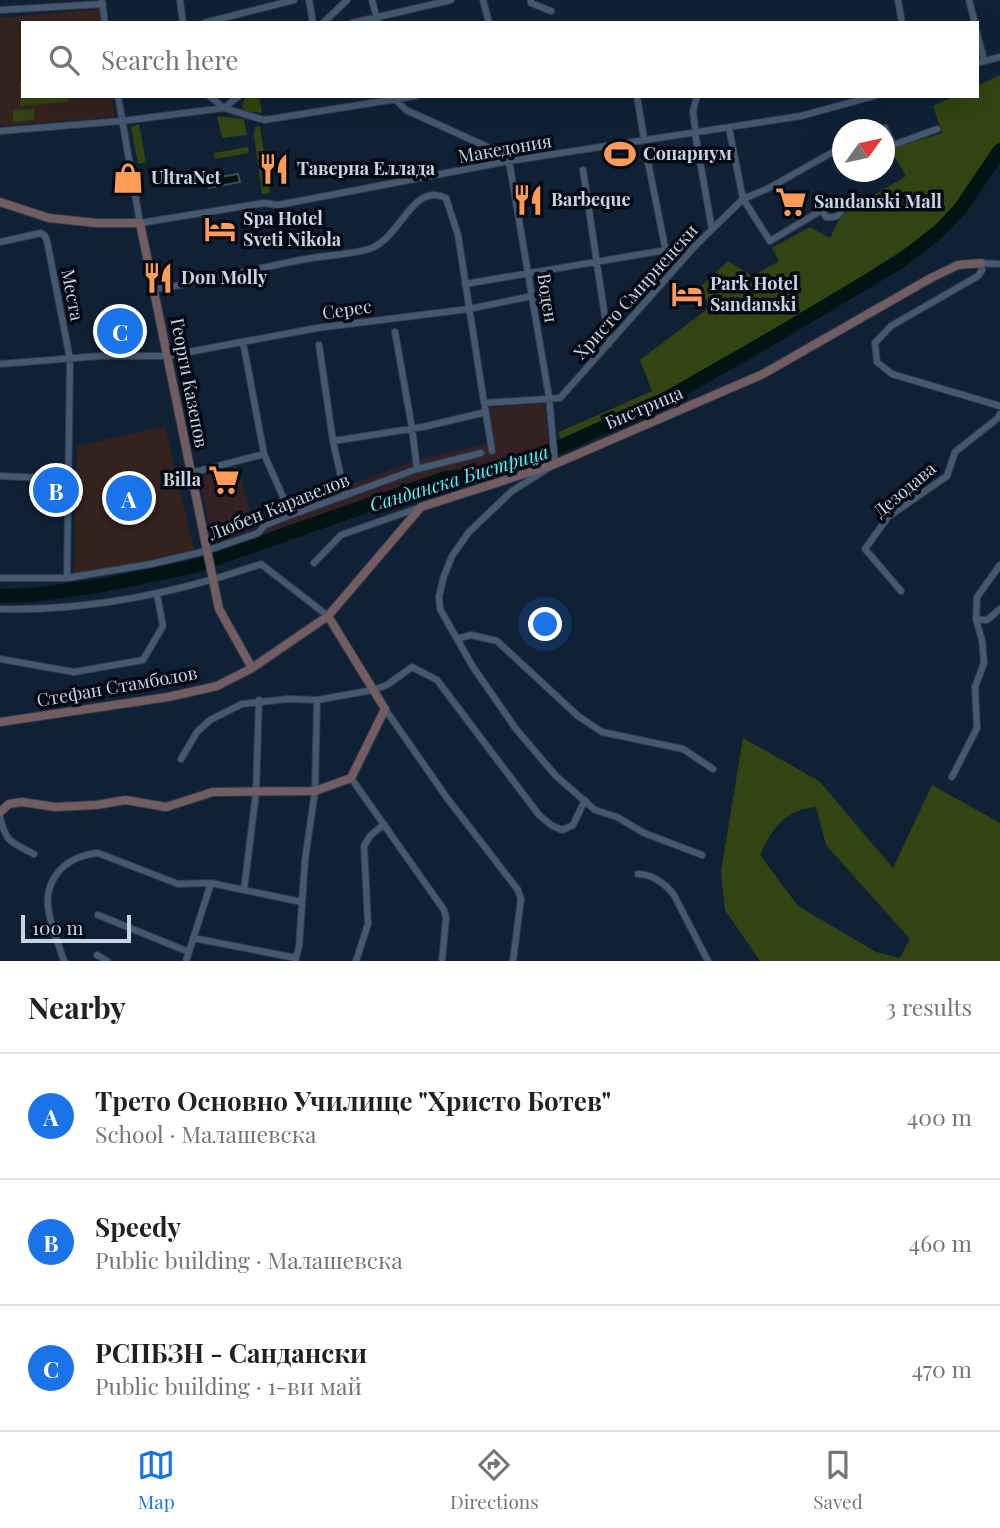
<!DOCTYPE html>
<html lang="en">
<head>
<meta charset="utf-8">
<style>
	:root { --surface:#fff; --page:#f2f2f2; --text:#202124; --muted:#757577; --line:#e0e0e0; --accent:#1a73e8 }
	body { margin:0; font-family:"Playfair Display",serif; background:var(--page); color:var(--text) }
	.compass { position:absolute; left:832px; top:119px; width:63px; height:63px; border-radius:50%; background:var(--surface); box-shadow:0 7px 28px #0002; rotate:57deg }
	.scale { position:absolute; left:21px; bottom:18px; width:110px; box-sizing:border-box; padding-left:7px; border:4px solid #c9d4e2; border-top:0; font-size:19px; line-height:24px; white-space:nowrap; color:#c9d4e2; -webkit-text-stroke:5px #040a13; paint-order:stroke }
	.you { position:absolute; left:546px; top:625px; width:24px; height:24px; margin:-18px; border:5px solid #fff; border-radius:50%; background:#1a73e8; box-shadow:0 0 0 10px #1a73e833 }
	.badge { display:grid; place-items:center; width:46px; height:46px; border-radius:50%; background:var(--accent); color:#fff; font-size:23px; font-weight:700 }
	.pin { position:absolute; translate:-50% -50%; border:4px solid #fff; box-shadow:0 2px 7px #0006 }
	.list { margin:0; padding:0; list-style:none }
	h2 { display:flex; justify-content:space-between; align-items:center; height:91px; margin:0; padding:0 28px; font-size:30px }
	h2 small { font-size:23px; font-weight:400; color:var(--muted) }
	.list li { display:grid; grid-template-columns:46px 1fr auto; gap:21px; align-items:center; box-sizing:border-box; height:126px; padding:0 28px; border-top:2px solid var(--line) }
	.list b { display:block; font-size:26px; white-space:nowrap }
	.list p { margin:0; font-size:23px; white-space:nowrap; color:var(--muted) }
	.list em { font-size:23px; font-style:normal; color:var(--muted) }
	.icon { flex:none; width:38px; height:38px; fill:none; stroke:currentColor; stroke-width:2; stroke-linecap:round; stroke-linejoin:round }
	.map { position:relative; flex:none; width:1000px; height:961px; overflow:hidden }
	.search { position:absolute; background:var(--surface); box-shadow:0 7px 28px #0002; left:21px; right:21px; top:21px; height:77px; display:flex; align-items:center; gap:18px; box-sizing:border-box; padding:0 24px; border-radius:0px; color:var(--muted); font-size:26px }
	.sheet { height:469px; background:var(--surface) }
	nav { display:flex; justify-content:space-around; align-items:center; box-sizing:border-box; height:98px; border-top:2px solid var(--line); background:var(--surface); font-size:19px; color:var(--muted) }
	nav a { display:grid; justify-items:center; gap:4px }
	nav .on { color:var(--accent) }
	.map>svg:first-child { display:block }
	.commercial { fill:#342123 }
	.education { fill:#34221e }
	.green { fill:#324411; fill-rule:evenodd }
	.water { fill:#021314; stroke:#3e4d52; stroke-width:2 }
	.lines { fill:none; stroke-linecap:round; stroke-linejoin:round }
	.river { stroke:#021314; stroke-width:14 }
	.street-casing { stroke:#303a4c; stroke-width:8 }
	.secondary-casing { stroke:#303a4c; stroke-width:10 }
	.street { stroke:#445870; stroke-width:6 }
	.secondary { stroke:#715c62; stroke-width:8 }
	.labels { text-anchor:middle; stroke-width:7; stroke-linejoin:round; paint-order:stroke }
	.street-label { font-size:18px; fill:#c9d4e2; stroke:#040a13 }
	.poi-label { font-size:18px; font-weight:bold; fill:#c9d4e2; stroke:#040a13; text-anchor:start }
	.water-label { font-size:19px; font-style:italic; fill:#5cf1f3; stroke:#040a13 }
</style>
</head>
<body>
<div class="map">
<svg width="1000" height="961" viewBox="0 0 1000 961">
	<rect width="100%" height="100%" fill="#102136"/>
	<!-- commercial -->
	<path class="commercial" d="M545,403L549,448L510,455L511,463L419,482L263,538L257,519L417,460L493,442L488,408Z
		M237,466L255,528L214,545L199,477Z"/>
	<!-- education -->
	<path class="education" d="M99,9L101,23H23V96H111L115,117L0,126V18Z
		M165,426L194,550L132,565L74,573L77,446Z"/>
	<!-- green -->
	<path class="green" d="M1000,75V142L939,226L792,322L656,399L560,443L559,432L652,391L640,360L710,307L699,288L728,261L752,276L779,261L772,248L810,227L830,238L842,214L906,176L890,149L942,133L933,106L955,96H977V86Z
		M19,82H23V96H68V102L21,106Z
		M246,96H259L262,113L245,111L242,105Z
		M34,109V120L13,122V110Z
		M217,116L244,119L247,135L222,138Z
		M139,124L146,162L138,164L131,127Z
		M260,126L270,193L262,194L254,136L255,127Z
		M248,147L249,153L215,159L214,153Z
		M743,738L819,781L893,868L932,785L1000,823V961H760L725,910L721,871ZM816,807L826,845L910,939L900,958L876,952L798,906L760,855C772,828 786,809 816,807Z"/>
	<!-- water -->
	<path class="water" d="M238,174L240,182L209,188L208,179Z"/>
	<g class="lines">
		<!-- river -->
		<path class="river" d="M0,596L34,595L104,585L195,566L445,478L466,476L514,465L571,442L667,398L765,342L901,261L939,231L960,209L1000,150"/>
		<defs>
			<path id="street" d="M180,0L183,23
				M309,0L313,23
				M372,0L378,23
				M483,0L489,23
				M531,0V3L551,11
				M898,0L902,23
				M969,0L975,23
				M102,2L105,23
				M0,10L103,4
				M204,23L294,0
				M323,23L347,0
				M352,23L451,0
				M977,33L984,60
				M977,63L1000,57
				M118,96L140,223L264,203L278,205L509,161L801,116L874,96
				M209,96L224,108
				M637,96L644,139
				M395,99L406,110L503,154L509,161
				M224,108L239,96
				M695,128L693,111L697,96
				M729,128L743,199L770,241L832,204H839L842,208C839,217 836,218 826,217L822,210
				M882,130L885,128L893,145L937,129
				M0,131L122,121L224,108L264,120L416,96
				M695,133L712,229
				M646,152L666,252
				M509,161L549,397L555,464L512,491L469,532L452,556L444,576L439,596L440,609L473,667L516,729L556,776L595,810L617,817L644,833L702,855
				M583,170L609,344
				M0,242L41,233L45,236L47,241L70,359L67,578
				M1000,264L981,263L982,270L978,276L891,326L875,343L877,362L892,374L1000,406
				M465,284L696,245
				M154,289C205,283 255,268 306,259C326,255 349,255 369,249C401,239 412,181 446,198L458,235L484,403L560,398L696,245L743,199L767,189L842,147
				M395,332L412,428L417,469
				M243,342L264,454L291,515
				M319,345L333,441L345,495
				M0,364L100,356H167L317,328L469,309L532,296
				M485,408L492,451
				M333,441L423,427L486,412
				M191,473L264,454
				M0,476L68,479
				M314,563L341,535L421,507
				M1000,565L977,597L976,619L987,620L1000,609
				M0,578H67L151,564L206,551L258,533L265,525L291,515L417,469L481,453
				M901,591L865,549L888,517L947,476L955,452L998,418L1000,414
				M0,609C89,611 177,593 261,564L328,616
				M457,639L471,635L497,641L578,716L602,732L683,749L713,769
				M0,659L74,672L143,660L163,626L157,594
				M385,709L447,798L518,890L521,899L513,961
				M181,759L197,732L210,720L242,704L287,699L317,700L373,690L387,685L412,667L437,680L539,815L551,825L562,830L573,825L585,800
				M952,777L977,728L975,687L984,663L982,640L976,619
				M351,778L444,910L446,918L442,961
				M0,817C6,843 11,842 34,854
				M638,874C652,874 666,884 674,895L708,961
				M244,890L302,902
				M98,915L189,952
				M193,938L296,958
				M97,955L107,961
				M64,961C59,945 52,929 49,913C42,879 66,856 98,853L178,884L211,883
				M186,961L211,883L244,890L256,793L259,700
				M295,961L299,947L305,860L315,791L317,700
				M356,961L368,924L364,846L370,836L384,824"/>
			<path id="secondary" d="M0,202L49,218L96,223H140L219,609L252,668
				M0,722L168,697L217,686L252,668L328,616L421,507L555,464L763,374L931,278L958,265L981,263
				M0,812L9,804L22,802L55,807L96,805L126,800L166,807L213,792L315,791L351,778L385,709L328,616"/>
		</defs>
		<!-- street casing -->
		<use href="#street" class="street-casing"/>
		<!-- secondary casing -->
		<use href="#secondary" class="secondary-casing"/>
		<!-- street -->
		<use href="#street" class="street"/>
		<!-- secondary -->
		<use href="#secondary" class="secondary"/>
	</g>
	<!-- icons -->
	<defs>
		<symbol id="stadium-bare" viewBox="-9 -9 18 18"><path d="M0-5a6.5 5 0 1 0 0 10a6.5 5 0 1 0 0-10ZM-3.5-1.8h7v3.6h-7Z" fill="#fe9b58" stroke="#040a13" stroke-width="2.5" paint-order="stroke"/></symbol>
		<symbol id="restaurant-bare" viewBox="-9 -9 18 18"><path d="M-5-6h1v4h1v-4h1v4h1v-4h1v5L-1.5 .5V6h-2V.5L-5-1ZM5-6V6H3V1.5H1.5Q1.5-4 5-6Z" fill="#fe9b58" stroke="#040a13" stroke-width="2.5" paint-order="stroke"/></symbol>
		<symbol id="shop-bare" viewBox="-9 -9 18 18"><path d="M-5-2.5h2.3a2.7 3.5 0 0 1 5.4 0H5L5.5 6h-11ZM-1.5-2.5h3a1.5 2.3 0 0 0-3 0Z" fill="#fe9b58" stroke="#040a13" stroke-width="2.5" paint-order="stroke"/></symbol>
		<symbol id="supermarket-bare" viewBox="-9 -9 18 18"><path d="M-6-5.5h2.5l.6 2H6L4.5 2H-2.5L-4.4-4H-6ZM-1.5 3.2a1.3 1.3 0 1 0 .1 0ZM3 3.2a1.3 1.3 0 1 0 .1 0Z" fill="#fe9b58" stroke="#040a13" stroke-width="2.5" paint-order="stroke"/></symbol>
		<symbol id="hotel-bare" viewBox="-9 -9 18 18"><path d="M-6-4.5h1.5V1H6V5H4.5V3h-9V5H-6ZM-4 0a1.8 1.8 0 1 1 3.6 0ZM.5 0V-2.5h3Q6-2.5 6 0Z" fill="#fe9b58" stroke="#040a13" stroke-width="2.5" paint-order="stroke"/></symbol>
	</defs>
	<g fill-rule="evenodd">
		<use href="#stadium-bare" x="598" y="132" width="44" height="44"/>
		<use href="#restaurant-bare" x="252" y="147" width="44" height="44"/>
		<use href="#shop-bare" x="106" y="156" width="44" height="44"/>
		<use href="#restaurant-bare" x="506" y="178" width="44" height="44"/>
		<use href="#supermarket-bare" x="769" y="180" width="44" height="44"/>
		<use href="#hotel-bare" x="198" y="207" width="44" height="44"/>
		<use href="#restaurant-bare" x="136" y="256" width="44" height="44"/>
		<use href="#hotel-bare" x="665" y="272" width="44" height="44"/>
		<use href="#supermarket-bare" x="202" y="458" width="44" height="44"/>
	</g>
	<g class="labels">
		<!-- street labels -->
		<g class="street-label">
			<text transform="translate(505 149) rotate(-10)" y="6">Македония</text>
			<text transform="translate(636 292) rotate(-48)" y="6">Христо Смирненски</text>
			<text transform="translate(72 295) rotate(79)" y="6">Места</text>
			<text transform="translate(547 298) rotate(81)" y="6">Воден</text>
			<text transform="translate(347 310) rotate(-8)" y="6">Серес</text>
			<text transform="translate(189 383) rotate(79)" y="6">Георги Казепов</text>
			<text transform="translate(644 408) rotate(-23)" y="6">Бистрица</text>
			<text transform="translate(905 490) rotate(-40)" y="6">Дезодава</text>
			<text transform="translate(279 507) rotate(-22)" y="6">Любен Каравелов</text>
			<text transform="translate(117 687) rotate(-10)" y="6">Стефан Стамболов</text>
		</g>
		<!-- poi labels -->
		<g class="poi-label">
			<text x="643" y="160">Сопариум</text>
			<text x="297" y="175">Таверна Еллада</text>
			<text x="151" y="184">UltraNet</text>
			<text x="551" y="206">Barbeque</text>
			<text x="814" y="208">Sandanski Mall</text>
			<text x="243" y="225">Spa Hotel<tspan x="243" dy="21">Sveti Nikola</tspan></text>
			<text x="181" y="284">Don Molly</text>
			<text x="710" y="290">Park Hotel<tspan x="710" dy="21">Sandanski</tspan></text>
			<text x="201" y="486" text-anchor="end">Billa</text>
		</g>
		<!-- water labels -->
		<g class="water-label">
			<text transform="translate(459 478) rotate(-17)" y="7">Санданска Бистрица</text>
		</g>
	</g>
</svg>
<svg class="compass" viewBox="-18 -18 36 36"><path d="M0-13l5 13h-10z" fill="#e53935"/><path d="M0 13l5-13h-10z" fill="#757577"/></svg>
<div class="scale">100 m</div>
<div class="you"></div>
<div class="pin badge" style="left:129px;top:498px">A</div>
<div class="pin badge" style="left:56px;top:490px">B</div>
<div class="pin badge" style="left:120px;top:331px">C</div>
<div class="search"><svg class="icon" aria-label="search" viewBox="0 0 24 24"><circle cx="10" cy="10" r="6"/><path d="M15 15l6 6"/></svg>Search here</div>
</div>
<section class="sheet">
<h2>Nearby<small>3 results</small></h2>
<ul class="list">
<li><span class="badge">A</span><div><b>Трето Основно Училище &quot;Христо Ботев&quot;</b><p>School · Малашевска</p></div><em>400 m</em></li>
<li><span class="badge">B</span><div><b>Speedy</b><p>Public building · Малашевска</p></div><em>460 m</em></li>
<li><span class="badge">C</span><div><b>РСПБЗН - Сандански</b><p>Public building · 1-ви май</p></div><em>470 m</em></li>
</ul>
</section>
<nav>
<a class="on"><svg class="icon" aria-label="map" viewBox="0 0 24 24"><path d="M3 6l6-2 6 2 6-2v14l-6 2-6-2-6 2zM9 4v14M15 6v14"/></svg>Map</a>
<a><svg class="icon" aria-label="directions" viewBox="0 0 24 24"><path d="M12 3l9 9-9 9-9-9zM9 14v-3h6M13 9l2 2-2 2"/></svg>Directions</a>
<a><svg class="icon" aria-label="saved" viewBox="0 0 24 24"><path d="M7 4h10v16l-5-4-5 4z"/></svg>Saved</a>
</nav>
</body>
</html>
